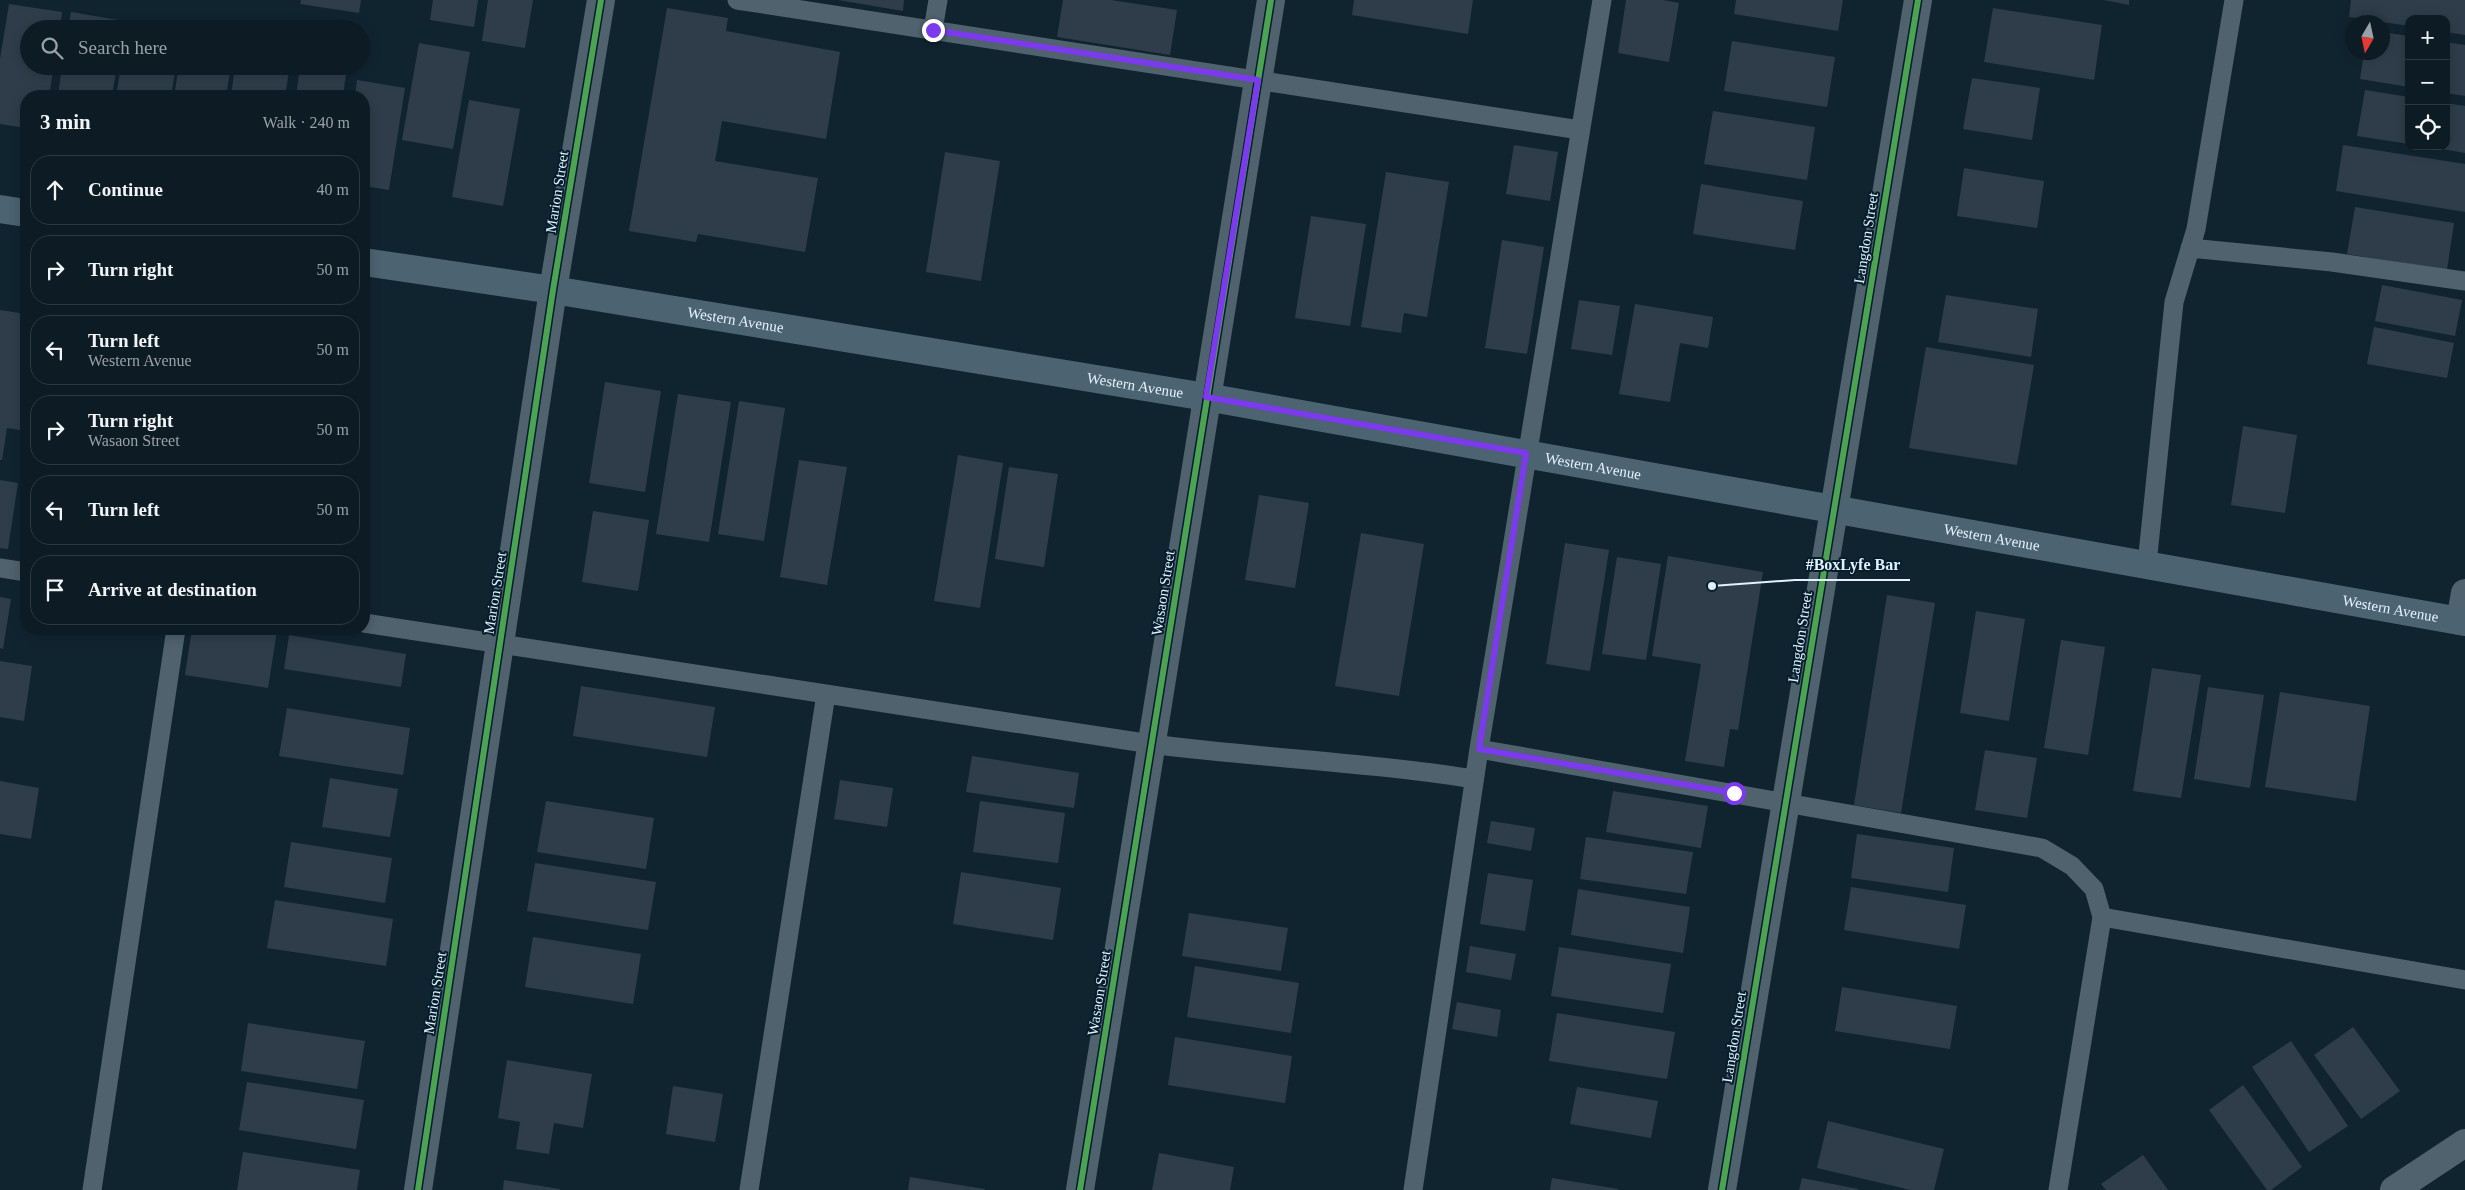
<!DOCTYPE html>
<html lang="en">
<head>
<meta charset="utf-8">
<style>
	:root { --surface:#0c1b24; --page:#1a2831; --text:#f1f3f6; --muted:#9aa1a6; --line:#2c3941 }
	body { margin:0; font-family:Georgia,serif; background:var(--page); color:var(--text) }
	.controls { position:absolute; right:15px; top:15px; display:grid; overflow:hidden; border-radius:10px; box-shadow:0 2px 12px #0003 }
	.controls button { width:45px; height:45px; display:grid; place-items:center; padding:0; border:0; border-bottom:1px solid var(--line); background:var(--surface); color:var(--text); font:25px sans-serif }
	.compass { position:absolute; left:2345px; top:15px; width:45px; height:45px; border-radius:50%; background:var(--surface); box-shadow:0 2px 12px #0003; rotate:189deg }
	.stop { position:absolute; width:15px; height:15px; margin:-11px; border:4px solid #7c3aed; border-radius:50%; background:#fff }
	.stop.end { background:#7c3aed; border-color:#fff; box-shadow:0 1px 5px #0008 }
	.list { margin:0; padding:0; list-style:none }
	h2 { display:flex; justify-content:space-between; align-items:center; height:65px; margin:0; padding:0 20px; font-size:21px }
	h2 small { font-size:16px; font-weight:400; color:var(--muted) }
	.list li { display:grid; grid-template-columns:32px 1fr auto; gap:15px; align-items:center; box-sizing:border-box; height:70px; margin:0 10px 10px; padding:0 10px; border:1px solid var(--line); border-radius:20px }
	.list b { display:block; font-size:19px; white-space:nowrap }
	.list p { margin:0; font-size:16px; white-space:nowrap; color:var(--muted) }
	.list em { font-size:16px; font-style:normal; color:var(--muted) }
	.icon { flex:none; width:28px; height:28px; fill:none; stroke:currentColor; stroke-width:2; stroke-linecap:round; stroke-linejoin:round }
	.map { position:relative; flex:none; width:2465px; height:1190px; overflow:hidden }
	.search { position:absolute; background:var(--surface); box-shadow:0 2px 12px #0003; left:20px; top:20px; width:350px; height:55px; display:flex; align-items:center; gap:12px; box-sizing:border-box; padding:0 18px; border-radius:28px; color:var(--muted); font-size:19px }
	.panel { position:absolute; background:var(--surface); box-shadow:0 2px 12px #0003; left:20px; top:90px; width:350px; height:545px; border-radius:20px }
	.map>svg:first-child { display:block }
	.building { fill:#2f3d4a }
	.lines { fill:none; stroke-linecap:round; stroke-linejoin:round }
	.lane { stroke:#50626e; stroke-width:19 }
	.street { stroke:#50626e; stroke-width:28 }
	.primary { stroke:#4c6371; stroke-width:28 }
	.cycleway-casing { stroke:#051e2d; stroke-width:9 }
	.cycleway { stroke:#4ca352; stroke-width:6 }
	.route { stroke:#7c3aed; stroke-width:6 }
	.labels { text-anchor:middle; stroke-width:4; stroke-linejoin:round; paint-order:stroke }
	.street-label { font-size:15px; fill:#e2f1fc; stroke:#051e2d }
	.leader { fill:none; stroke:#e2f1fc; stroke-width:2 }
	.callout-dot { fill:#e2f1fc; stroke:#051e2d; stroke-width:2 }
	.callout-label { font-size:16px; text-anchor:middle; font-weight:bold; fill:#e2f1fc; stroke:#051e2d; stroke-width:4; stroke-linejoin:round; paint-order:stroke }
</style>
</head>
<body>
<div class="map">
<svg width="2465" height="1190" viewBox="0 0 2465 1190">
	<rect width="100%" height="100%" fill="#102430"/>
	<!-- building -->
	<path class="building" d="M301,0H361L359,13L300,4Z
		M433,0H478L474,27L430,20Z
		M488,0H533L525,48L482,41Z
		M838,0H904L903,11Z
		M1063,0H1111L1177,10L1170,55L1057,37Z
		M1354,0H1473L1468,34L1352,15Z
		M1626,0H1663L1679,3L1669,62L1618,53Z
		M1736,0H1843L1838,31L1734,14Z
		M2104,0H2129V5Z
		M2351,0H2465V35L2446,32V19H2409V26L2349,17Z
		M9,4L62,12L60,29H29V66H54L49,96H26V128L0,124V59Z
		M667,8L728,18L726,31L840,52L826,139L722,121L715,161L818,178L805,252L698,234L696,242L629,231Z
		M1993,8L2102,25L2094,80L1984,62Z
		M71,12L124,21L123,29H68Z
		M128,21L169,28V29H127Z
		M2382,32L2409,36V87L2360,79L2364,52H2382Z
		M1732,41L1835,57L1827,107L1724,91Z
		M2446,42L2465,45V96L2446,93Z
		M419,43L470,52L453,149L402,140Z
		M62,66H117L112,96H58Z
		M121,66H176L171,96H116Z
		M179,66H231L226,96H174Z
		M235,66H290L285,96H231Z
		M300,67L346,74L343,96H296Z
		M1972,78L2040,88L2032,140L1963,129Z
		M357,80L405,88L389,190L364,186V96H355Z
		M2365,90L2409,97V144L2357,136Z
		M469,100L520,109L503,206L452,197Z
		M2446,103L2465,106V153L2430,147L2446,146Z
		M1713,111L1815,127L1807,180L1704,164Z
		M1514,145L1558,152L1550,201L1506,194Z
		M2343,145L2465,164V212L2336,191Z
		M945,152L1000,161L981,281L926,272Z
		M1964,168L2044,181L2037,228L1957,216Z
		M1386,172L1449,182L1427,317L1404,313L1401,333L1361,327Z
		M1701,184L1803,201L1795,250L1693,234Z
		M2355,207L2454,223L2447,270L2347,254Z
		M1311,216L1366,224L1350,326L1295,318Z
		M1502,240L1544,247L1527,354L1485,348Z
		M2382,285L2462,300L2455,336L2375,321Z
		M1946,295L2038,309L2031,357L1938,342Z
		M1579,300L1620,306L1612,355L1571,349Z
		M1635,304L1713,317L1708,348L1680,343L1670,402L1619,394Z
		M0,310L26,314V431L7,428L2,460H0Z
		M2374,327L2454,343L2447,378L2367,364Z
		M1926,347L2034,365L2017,465L1909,448Z
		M605,382L661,391L645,492L589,483Z
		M678,394L731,402L709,542L656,534Z
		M739,401L785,408L764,541L718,534Z
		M2243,426L2297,435L2285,513L2231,505Z
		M958,455L1003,463L980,608L934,601Z
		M799,460L847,467L827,585L780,577Z
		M1009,467L1058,474L1044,567L995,559Z
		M0,480L18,483L8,549L0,548Z
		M1259,495L1309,503L1295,588L1245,580Z
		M593,511L649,520L638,591L582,582Z
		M1361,533L1424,544L1399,696L1335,686Z
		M1565,543L1609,550L1590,671L1546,664Z
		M1668,556L1763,572L1738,730L1730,729L1724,767L1685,761L1701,664L1652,656Z
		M1617,557L1661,564L1646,660L1602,654Z
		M1887,595L1935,603L1901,813L1854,805Z
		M0,597L11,599L3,649L0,648Z
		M1976,611L2025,619L2009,721L1960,713Z
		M192,629L277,631L268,688L185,675Z
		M289,635L406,654L401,687L284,669Z
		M2061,640L2105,647L2088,755L2044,748Z
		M0,661L32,666L24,721L0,717Z
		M2152,668L2201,675L2181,798L2133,791Z
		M581,686L715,707L707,757L573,736Z
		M2208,687L2264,695L2250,788L2194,779Z
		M2280,692L2370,706L2356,801L2265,787Z
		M287,708L410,728L403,775L279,756Z
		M1985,750L2037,758L2027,818L1975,810Z
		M972,756L1079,773L1074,808L966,792Z
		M330,778L398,789L390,837L322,827Z
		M840,780L893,788L887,827L834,819Z
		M0,781L39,788L31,839L0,834Z
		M1613,791L1708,806L1701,848L1606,832Z
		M546,801L654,818L646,869L537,852Z
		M980,801L1065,813L1058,863L973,852Z
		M1491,821L1535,828L1531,851L1487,843Z
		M1857,834L1954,848L1948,892L1851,878Z
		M1586,837L1693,852L1686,894L1580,879Z
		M291,842L392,858L385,903L284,887Z
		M535,863L656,882L648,930L527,911Z
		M961,872L1061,888L1053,940L953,924Z
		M1488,873L1533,880L1525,931L1480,924Z
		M1851,887L1966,905L1959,949L1844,930Z
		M1578,889L1690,907L1683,953L1571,935Z
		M275,900L393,919L386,966L267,948Z
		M1189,913L1288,928L1281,971L1182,956Z
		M533,937L641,954L633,1004L525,987Z
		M1470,946L1516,954L1511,980L1466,972Z
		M1559,947L1671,964L1663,1013L1551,996Z
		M1195,966L1299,983L1291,1033L1187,1017Z
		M1842,987L1957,1006L1950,1049L1835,1031Z
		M1457,1002L1501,1010L1497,1037L1452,1029Z
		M1557,1013L1675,1032L1667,1079L1549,1061Z
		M248,1023L365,1041L357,1089L241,1071Z
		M2353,1027L2400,1091L2361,1119L2314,1055Z
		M1175,1037L1292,1056L1285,1103L1168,1085Z
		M2291,1041L2348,1126L2309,1152L2252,1067Z
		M507,1060L592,1074L583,1128L554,1123L549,1154L516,1149L520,1122L498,1118Z
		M247,1082L364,1100L356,1149L239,1130Z
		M2243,1085L2302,1167L2271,1190H2267L2209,1110Z
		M673,1086L723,1094L715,1142L666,1134Z
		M1577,1087L1658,1101L1651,1138L1570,1124Z
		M1828,1121L1944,1149L1934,1190H1911L1817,1168Z
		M243,1152L360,1170L357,1190H237Z
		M1159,1153L1234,1167L1230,1190H1152Z
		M2143,1155L2168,1190H2106L2101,1184Z
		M910,1177L985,1189V1190H908Z
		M1552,1178L1618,1189V1190H1550Z
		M1802,1178L1858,1189V1190H1799Z
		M504,1180L560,1189V1190H503Z"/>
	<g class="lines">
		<!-- lane -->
		<path class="lane" d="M737,0L1580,130
			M933,30L938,0
			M2190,248L2332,262L2465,281
			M2147,564L2174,302L2196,229L2234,0
			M0,568L26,572
			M364,623L1151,744C1259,758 1367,762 1474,779
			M1479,749L2042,848L2072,866L2094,889L2102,917L2058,1190
			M2102,917L2465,980
			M92,1190L176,629
			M749,1190L826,694
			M1413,1190L1479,749L1602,0"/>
		<!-- street -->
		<path class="street" d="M2460,621L2465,593
			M418,1190L553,290L601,0
			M1080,1190L1271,0
			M1722,1190L1918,0
			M2394,1190L2465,1143"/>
		<!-- primary -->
		<g class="primary">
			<path d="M0,209L26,213"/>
			<path id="s1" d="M364,262L553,290L1206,397L2465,622"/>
		</g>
		<defs>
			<path id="cycleway" d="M418,1190L553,290L601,0
				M1080,1190L1271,0
				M1722,1190L1918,0"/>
		</defs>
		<!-- cycleway casing -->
		<use href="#cycleway" class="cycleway-casing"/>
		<!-- cycleway -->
		<use href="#cycleway" class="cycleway"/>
	</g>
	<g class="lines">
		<!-- route -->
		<path class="route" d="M933,30L1258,80L1206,397L1526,453L1479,749L1734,793"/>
	</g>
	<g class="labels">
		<!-- street labels -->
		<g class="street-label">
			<text transform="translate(557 192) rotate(-81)" y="5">Marion Street</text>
			<text transform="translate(1866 238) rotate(-81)" y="5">Langdon Street</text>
			<text dy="5" stroke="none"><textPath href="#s1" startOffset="376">Western Avenue</textPath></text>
			<text dy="5" stroke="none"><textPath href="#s1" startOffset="781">Western Avenue</textPath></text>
			<text dy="5" stroke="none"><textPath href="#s1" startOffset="1246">Western Avenue</textPath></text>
			<text dy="5" stroke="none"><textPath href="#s1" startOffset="1651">Western Avenue</textPath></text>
			<text transform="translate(495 593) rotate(-81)" y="5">Marion Street</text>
			<text transform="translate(1163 593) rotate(-81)" y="5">Wasaon Street</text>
			<text dy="5" stroke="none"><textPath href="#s1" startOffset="2056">Western Avenue</textPath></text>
			<text transform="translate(1800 637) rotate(-81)" y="5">Langdon Street</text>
			<text transform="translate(435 993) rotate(-81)" y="5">Marion Street</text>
			<text transform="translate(1099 993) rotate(-81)" y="5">Wasaon Street</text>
			<text transform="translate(1734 1037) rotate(-81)" y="5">Langdon Street</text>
		</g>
	</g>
	<!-- callouts -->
	<path class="leader" d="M1712 586L1795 580H1910"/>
	<circle class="callout-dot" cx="1712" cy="586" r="5"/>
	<g class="callout-label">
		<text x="1853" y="570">#BoxLyfe Bar</text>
	</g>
</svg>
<div class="controls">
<button>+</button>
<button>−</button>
<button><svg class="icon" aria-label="locate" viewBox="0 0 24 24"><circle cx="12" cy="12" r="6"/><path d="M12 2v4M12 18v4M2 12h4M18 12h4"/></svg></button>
</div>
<svg class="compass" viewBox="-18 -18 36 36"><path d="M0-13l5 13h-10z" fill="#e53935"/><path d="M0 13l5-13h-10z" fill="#9aa1a6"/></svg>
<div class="stop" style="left:1734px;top:793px"></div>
<div class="stop end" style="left:933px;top:30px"></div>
<div class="search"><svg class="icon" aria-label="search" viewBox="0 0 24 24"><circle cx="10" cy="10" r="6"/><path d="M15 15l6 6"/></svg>Search here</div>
<section class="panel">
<h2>3 min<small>Walk · 240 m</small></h2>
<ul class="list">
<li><svg class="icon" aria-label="ahead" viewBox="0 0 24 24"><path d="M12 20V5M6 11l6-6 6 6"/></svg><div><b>Continue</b></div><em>40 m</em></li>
<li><svg class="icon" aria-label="right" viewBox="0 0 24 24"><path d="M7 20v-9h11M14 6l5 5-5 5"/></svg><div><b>Turn right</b></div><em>50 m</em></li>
<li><svg class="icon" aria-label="left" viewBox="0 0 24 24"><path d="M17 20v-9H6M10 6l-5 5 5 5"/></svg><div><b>Turn left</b><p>Western Avenue</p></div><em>50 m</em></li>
<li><svg class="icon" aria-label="right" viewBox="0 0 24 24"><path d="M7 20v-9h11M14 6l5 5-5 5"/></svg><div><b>Turn right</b><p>Wasaon Street</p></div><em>50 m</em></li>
<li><svg class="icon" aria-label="left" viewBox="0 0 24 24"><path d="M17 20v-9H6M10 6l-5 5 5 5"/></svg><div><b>Turn left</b></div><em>50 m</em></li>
<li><svg class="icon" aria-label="arrive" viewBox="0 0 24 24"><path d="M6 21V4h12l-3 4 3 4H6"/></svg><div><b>Arrive at destination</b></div></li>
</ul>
</section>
</div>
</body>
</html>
